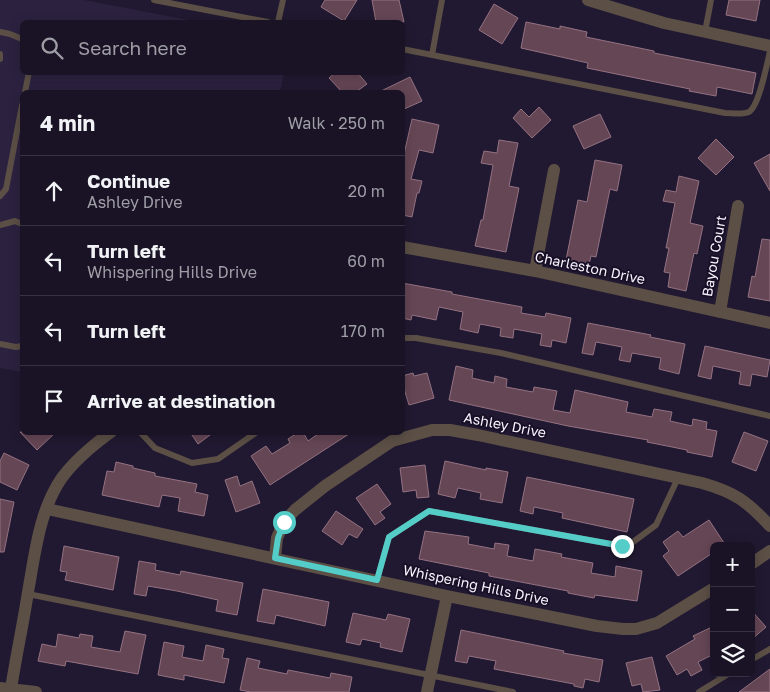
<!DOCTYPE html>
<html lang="en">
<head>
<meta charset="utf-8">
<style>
	:root { --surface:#191325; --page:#262032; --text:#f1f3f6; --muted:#9f9ea7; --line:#373242 }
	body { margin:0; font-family:"Golos Text",sans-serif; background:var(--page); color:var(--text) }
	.controls { position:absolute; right:15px; bottom:15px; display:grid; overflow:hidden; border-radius:8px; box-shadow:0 2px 12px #0003 }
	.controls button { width:45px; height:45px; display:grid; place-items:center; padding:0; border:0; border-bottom:1px solid var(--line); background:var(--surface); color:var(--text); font:25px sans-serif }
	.stop { position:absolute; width:15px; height:15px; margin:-11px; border:4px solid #54cdc9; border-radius:50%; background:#fff }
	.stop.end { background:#54cdc9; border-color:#fff; box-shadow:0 1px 5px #0008 }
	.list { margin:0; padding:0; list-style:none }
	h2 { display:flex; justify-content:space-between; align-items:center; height:65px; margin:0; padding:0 20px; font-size:21px }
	h2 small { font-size:16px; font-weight:400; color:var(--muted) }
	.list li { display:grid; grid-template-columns:32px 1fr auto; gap:15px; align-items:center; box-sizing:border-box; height:70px; padding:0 20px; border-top:1px solid var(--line) }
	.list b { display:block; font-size:19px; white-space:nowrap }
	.list p { margin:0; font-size:16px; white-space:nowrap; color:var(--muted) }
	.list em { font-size:16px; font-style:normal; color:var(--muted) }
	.icon { flex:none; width:28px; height:28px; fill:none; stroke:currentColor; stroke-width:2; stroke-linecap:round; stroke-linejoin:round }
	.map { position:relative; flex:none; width:770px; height:692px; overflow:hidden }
	.search { position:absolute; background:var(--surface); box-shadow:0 2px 12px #0003; left:20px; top:20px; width:385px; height:55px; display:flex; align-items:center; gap:12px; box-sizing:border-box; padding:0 18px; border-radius:8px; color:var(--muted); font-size:19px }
	.panel { position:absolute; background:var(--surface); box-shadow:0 2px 12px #0003; left:20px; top:90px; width:385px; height:345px; border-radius:8px }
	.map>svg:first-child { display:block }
	.built { fill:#2c2240 }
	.building { fill:#654655; stroke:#947282 }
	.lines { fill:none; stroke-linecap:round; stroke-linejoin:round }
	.service { stroke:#5b4f46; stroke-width:6 }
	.minor { stroke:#5b4f46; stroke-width:12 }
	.route { stroke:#54cdc9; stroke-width:6 }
	.labels { text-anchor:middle; stroke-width:4; stroke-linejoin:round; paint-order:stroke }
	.street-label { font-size:14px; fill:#f6f3fd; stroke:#181027 }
</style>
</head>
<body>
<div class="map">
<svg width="770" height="692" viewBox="0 0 770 692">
	<rect width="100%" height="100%" fill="#211931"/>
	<!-- built -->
	<path class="built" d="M0,0H84L199,22H22V72L284,73L280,92H22V372L0,368Z"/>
	<!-- building -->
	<path class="building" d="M325,0H357L344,21L321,7Z
		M372,0H399L404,22H376Z
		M729,0H760L756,21L726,15Z
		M494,4L518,18L502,44L479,30Z
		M526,22L560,29V26L587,32L586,37L654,51V53L756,73L752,94L717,87L716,96L689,91L690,89L587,68L588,63L521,48Z
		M336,72H357L367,84L356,92H342L329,78Z
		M410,77L422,101L402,110V92H379Z
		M539,107L551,120L532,138L513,118L521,109L529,117Z
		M600,114L611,137L584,149L573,126Z
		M412,119L439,125L433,153L419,150L411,179L422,181L419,193H417L412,217L402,215V163Z
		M716,139L734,157L716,175L698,158Z
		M499,140L518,143L509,186L519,188L506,252L475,246L481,220H483L493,165L481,163L484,151L497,153Z
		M770,154V191L754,163Z
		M595,160L622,165L617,191L610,189L596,257L591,256L588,269L565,265L578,200L587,202Z
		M679,176L699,181L690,223L703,226L697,254L694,253L686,291L668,287L670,273L664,272L669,248H666L675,203L663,201L666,190L676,192Z
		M762,239L770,240V301L748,297L752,276L755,277Z
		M402,283L452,292V294L522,307L521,313L545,317L546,313L571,318L566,343L552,340L551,347L540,345L542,334L514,329L513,338L500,336L501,328L480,324L478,333L460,329L463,312L439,307L436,320L412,315L411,320L402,318Z
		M588,323L651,335L650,337L685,344L679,374L659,369L661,358L632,353L630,362L619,360L622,347L596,342L593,355L582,353Z
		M705,346L770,360L767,377L752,374L750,386L739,384L741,372L713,366L711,379L698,376Z
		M456,366L473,370L472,378L494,383L495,376L507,379L506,387L533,392L534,387L557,391L553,410L570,413L575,390L628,402L626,412L652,417L654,409L672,412L670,421L692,426L693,419L707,422L706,429L717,431L712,457L687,452V450L647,442L648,440L568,426L449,400Z
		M413,373L414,376L427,373L434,398L409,405L402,382V376Z
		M20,432H56L37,450Z
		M190,432H214L198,444Z
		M299,432H303L308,441L321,432H352L270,485L251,456L266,446L272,454L290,443L288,439Z
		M744,432L768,441L756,471L732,462Z
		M4,453L29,465L17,490L0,482V461Z
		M445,461L486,470V468L508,472L502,503L480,499L481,493L458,488L455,498L438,494Z
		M116,462L133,466V468L155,473V476L197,484L195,492L208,495L204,516L178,511L180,498L162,495L159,507L102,495L107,471L114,472Z
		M425,465L429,497L417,498L416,490L403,492L400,468Z
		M237,476L240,486L252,481L260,503L236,512L225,480Z
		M527,477L634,499L627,532L562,518L563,513L534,507L533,514L520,511Z
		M377,484L391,504L380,512L385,518L375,525L356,498Z
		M0,499L14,502L4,552H0Z
		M336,511L363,529L357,538L349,534L342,545L322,531Z
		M709,520L726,546H714V552L678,576L663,556L669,551L663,542L678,531L683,537Z
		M425,531L469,537L468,544L494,549L495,543L509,545L507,556L533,561L535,549L562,554L561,557L593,563L591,573L615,577L616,566L642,571L637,601L595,595L594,598L568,593V591L489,576V573L419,559Z
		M64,546L119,557L113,590L65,580L67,572L60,571Z
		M139,561L156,564L155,570L180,575L181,571L243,583L237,615L216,611L218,600L177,591L148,586L146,596L134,594Z
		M263,589L329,602L325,626L276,615L274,624L257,621Z
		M751,610L766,627L751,640Z
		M353,613L386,620L388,614L410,619L402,652L380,647L381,643L362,639L360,645L346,642Z
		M714,626V654L698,662L702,670L691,676L687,669L677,675L666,656L695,639L693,636Z
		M461,630L564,651L563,653L603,660L599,682L585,679L583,688L574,686V684L494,669L496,661L469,656L467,663L455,661Z
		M125,631L146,635L138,674L66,661L65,666L38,661L42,644L56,647L58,634L79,638L80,634L93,636L91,647L120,652Z
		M164,642L184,646L182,657L203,661L206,645L224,649L222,658L229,659L224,683L184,675V680L158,675Z
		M652,657L660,690L643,692L641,684L632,686L626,663Z
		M247,658L260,661L258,668L287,674L288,670L330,678L331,673L352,677L349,692H251L240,690Z
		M770,669V692H739Z"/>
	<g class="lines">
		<!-- service -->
		<path class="service" d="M154,0L268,22
			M278,22L283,0
			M0,32L10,34L22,39
			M705,32L711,0
			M402,49L725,113C732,113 742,115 749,112C759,106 767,64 770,51
			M0,54V59
			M432,55L442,0
			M25,92L29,72
			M0,196L6,189L22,105
			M0,225L15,221L22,224
			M402,338H416L501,353L770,416
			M0,344L16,347L22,346
			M140,432L155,448L192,463L218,459L257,432
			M377,580L389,537L429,511L622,546L633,542L656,525L678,478
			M28,594L513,692
			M751,660L770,649
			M699,692L730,673"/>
		<!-- minor -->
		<path class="minor" d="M588,0L664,23L770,46
			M402,247L535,271L770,323
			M535,271L554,170
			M720,312L738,206
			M47,509L447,596L597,626L623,629H636L657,623L714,588
			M275,558L277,538L284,522L295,510L325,486L392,441L432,430H450L478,435L702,483C734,492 747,501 770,526
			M751,564L770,551
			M0,688L36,692
			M11,689C16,656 23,625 28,592C35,554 39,512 61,479C74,461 93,445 111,432
			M427,692L447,596"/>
	</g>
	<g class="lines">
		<!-- route -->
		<path class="route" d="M284,522L278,538L275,558L377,580L389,537L429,511L622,546"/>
	</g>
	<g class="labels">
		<!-- street labels -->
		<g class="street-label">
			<text transform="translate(714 256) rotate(-80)" y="5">Bayou Court</text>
			<text transform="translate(590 268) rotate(12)" y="5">Charleston Drive</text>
			<text transform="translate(505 425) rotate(11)" y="5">Ashley Drive</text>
			<text transform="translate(476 585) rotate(12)" y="5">Whispering Hills Drive</text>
		</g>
	</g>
</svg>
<div class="controls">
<button>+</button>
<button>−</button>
<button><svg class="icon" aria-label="layers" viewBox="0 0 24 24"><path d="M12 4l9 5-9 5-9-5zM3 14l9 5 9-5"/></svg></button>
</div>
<div class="stop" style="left:284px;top:522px"></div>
<div class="stop end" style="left:622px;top:546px"></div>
<div class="search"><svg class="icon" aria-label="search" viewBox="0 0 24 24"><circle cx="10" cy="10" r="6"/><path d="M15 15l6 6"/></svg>Search here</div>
<section class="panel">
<h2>4 min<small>Walk · 250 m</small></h2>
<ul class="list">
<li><svg class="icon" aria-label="ahead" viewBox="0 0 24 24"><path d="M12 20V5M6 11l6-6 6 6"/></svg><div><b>Continue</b><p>Ashley Drive</p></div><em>20 m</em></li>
<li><svg class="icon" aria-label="left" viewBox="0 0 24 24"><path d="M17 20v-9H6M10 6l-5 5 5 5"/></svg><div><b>Turn left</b><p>Whispering Hills Drive</p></div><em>60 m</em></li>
<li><svg class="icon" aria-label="left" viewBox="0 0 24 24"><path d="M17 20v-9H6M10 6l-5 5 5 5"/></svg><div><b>Turn left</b></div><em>170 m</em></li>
<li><svg class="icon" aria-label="arrive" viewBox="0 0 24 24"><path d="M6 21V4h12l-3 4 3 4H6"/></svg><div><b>Arrive at destination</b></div></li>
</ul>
</section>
</div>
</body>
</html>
